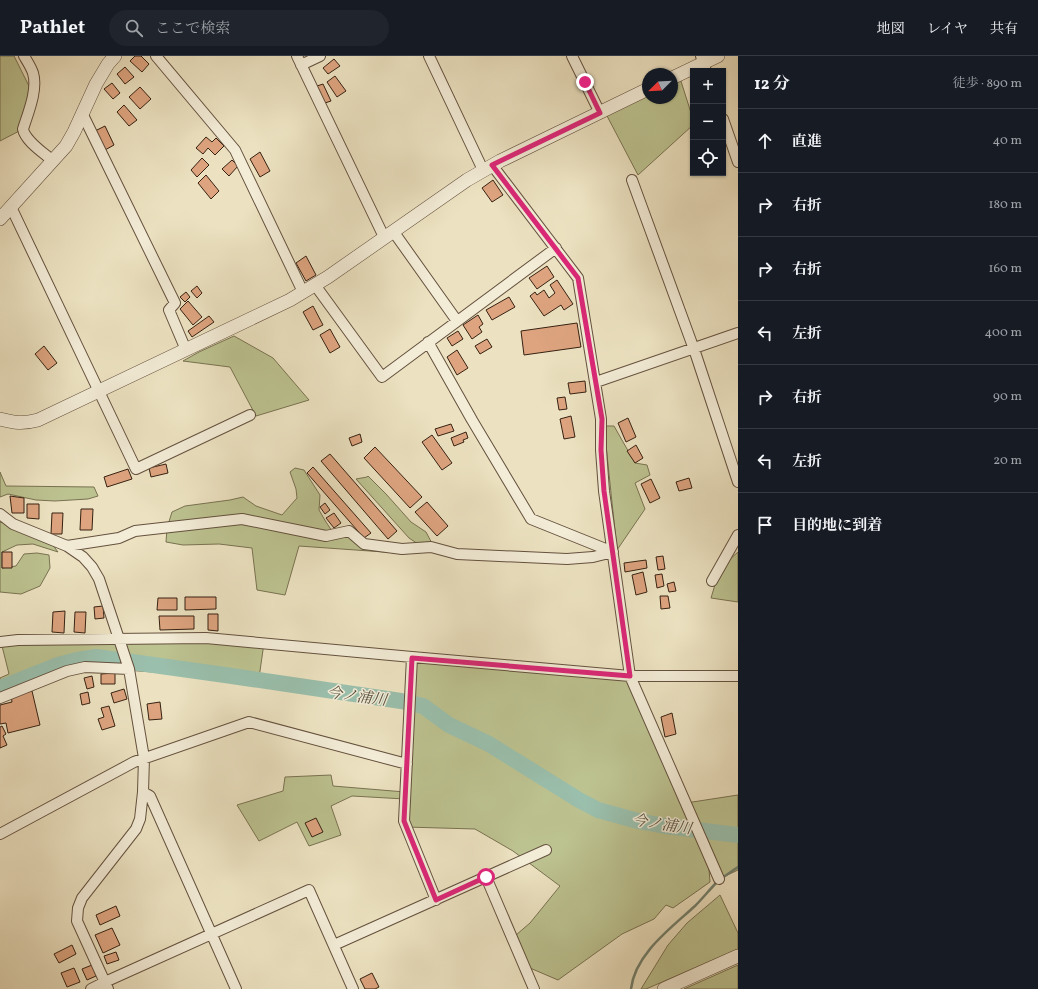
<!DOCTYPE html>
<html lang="ja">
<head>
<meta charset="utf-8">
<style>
	:root { --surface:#171b24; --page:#20242c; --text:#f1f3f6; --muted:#9ea1a6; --line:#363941 }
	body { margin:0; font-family:Vollkorn,"Noto Serif JP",serif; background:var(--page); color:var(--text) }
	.controls { position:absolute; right:12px; top:12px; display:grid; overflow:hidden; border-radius:0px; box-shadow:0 1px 3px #0004 }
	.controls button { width:36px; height:36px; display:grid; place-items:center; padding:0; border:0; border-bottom:1px solid var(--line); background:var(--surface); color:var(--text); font:20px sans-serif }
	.compass { position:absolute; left:642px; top:12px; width:36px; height:36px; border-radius:50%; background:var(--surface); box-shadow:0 1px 3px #0004; rotate:246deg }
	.stop { position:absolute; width:12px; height:12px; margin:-9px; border:3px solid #db2777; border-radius:50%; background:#fff }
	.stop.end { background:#db2777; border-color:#fff; box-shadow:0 1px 4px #0008 }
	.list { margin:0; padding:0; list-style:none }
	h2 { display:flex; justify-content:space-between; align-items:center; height:52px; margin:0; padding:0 16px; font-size:17px }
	h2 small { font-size:13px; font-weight:400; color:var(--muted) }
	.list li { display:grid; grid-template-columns:26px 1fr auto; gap:12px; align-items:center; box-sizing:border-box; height:64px; padding:0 16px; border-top:1px solid var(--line) }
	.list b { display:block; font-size:15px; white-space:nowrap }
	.list em { font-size:13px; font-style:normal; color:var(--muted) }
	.icon { flex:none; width:22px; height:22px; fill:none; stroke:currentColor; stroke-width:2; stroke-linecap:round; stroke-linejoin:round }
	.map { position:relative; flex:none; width:738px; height:933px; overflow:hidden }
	header { display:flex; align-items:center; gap:24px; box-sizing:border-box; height:56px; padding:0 20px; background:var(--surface); border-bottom:1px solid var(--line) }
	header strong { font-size:19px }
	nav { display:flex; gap:22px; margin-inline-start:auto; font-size:14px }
	.search { width:280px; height:36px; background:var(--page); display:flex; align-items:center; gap:10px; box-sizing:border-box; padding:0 14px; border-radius:22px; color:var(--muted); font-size:15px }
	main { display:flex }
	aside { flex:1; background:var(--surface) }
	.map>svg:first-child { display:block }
	.green { fill:#bcc290; stroke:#797251 }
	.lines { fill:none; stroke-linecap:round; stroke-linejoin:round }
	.stream { stroke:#72806e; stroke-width:2.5 }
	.river { stroke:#9abfac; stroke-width:16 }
	.building { fill:#dda47f; stroke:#362112 }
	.minor-casing { stroke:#64513e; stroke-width:12 }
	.tertiary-casing { stroke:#64513e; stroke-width:14 }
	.minor { stroke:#f3ecd7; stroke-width:10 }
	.tertiary { stroke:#f3ecd7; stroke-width:13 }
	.route { stroke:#db2777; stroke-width:5 }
	.labels { text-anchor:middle; stroke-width:3; stroke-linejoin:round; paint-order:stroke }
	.water-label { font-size:15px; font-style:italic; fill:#545040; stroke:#f3ecd7 }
</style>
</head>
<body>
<header>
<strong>Pathlet</strong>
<div class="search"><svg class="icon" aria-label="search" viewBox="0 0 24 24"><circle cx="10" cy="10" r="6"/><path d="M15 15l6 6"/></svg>ここで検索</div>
<nav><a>地図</a><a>レイヤ</a><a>共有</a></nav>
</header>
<main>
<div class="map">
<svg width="738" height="933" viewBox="0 0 738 933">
	<rect width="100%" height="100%" fill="#ece2c1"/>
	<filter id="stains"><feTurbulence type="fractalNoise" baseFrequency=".005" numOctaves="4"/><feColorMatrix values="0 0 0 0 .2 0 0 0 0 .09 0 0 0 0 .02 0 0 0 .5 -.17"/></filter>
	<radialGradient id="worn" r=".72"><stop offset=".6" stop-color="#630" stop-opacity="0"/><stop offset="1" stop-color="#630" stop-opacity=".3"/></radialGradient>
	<!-- green -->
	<path class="green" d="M0,0H14L33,38L23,73L0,85Z
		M679,19L693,63V69L638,119L606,58L648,33V42H672V22Z
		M234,280L273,302L309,344L256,360L230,311L183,305L199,296Z
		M604,370H614L635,407L647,409L650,419L635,427L645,453L617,494Z
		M295,412L304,414L320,439L319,454L326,466L334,478L350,480L398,497L299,490L285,539L257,534L252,492L219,488L183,489L166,486L167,472L172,456L185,450L230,444L243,441L256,450L282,459L297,442L296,433L290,416Z
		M0,416L6,430L94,431L98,440L88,443L55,445L36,444L8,438L0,441Z
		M368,420L386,438L411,466L426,476L435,493L424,492L409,482L356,423L367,421Z
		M0,466L25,473L52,488L58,496L33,488L17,489L2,496V512L16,510L24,498L37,497L49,499L50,512L40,530L21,538L0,536Z
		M738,496V546L711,542L720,512Z
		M1,586L264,587L258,629L194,619L84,611L0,642V622L9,618Z
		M412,601L630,620L686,747L738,739V814L719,823L708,800L710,826L673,852L666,849L654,863L622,878L558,924L523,909L516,879L530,867L560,830L513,795L475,773L406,771Z
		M331,719L333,730L405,736V743L352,740L331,750L341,779L309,790L297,766L259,785L237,749L283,735L285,721Z
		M720,839L738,877V893L646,933H641L668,889L687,867Z
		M738,909V933H684Z"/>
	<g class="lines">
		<!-- stream -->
		<path class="stream" d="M722,822L738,811
			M631,933C635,898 671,872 695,850C703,842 710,833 718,825"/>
		<!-- river -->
		<path class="river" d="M0,632L58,609L77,604L96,601L225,619L401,645L423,650L449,669L489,688L579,744L598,754L638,765L665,770L738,779"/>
	</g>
	<!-- building -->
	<path class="building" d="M135,0H141L149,8L142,16L130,5Z
		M334,3L340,10L328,18L323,12Z
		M125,11L134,21L125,28L117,18Z
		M335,20L346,35L337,41L327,26Z
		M112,27L120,37L113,43L104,33Z
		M323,28L331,45L325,47L317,30Z
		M140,31L151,43L140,53L129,41Z
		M124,49L137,64L129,70L117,56Z
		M105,70L114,89L105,94L95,75Z
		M206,81L212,86L216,82L224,90L215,99L208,92L203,98L196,92Z
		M260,96L270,115L260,121L250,103Z
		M202,102L209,109L197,121L191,114Z
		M232,104L238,110L229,120L222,113Z
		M206,119L219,135L211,143L198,127Z
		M493,124L503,139L492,146L482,132Z
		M306,200L316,219L306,225L296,207Z
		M547,210L554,221L537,233L529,222Z
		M557,224L573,248L564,254L561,249L544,260L530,240L535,236L537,239L544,234L549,242L555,237L550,229Z
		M197,230L202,237L197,242L191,235Z
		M186,236L190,241L185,246L180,241Z
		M509,241L515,251L492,264L486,254Z
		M188,245L202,261L193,269L180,253Z
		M313,250L323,269L313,274L303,256Z
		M478,259L483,268L479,271L482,276L472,283L463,269Z
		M209,260L214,266L192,281L188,275Z
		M577,267L581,291L524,299L521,275Z
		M330,273L340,291L330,297L320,279Z
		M458,275L463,283L452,290L447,282Z
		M487,283L492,291L480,298L475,290Z
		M44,290L57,307L48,314L35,298Z
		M457,294L468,312L457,319L447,301Z
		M585,325L586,336L570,338L568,327Z
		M565,341L567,353L559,354L557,342Z
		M571,360L575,381L564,383L560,363Z
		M628,362L636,381L626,386L618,367Z
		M451,368L454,375L438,380L435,373Z
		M466,376L468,382L463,384L464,386L454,390L451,382Z
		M360,378L362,386L352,390L349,382Z
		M432,379L452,407L442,414L422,386Z
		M636,389L643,402L635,407L627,395Z
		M375,391L422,441L410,452L364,402Z
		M330,398L397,475L388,483L321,405Z
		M166,408L168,417L151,421L149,412Z
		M313,411L371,477L364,482L307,417Z
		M128,413L132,423L107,431L104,421Z
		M689,422L692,432L679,435L676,426Z
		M651,423L660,442L650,447L641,428Z
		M10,440L24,442V457H12Z
		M427,446L448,470L437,480L415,456Z
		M325,447L330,454L325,458L320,451Z
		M27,448H39V463L27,462Z
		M81,453H93L92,474H80Z
		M52,457H63L62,478H51Z
		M334,457L341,467L334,472L326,462Z
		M2,496H12V512H2Z
		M663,500L665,513L658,514L656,501Z
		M646,504L647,512L625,516L624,507Z
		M643,516L647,536L636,539L632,519Z
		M662,518L664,530L657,532L655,519Z
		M674,526L676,535L669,536L667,528Z
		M660,540H668L670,552L661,553Z
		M185,541H216V553L185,554Z
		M158,542H177V554H157Z
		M103,550L104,562L95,563L94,551Z
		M65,555L64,577L52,576L53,556Z
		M75,556H86L85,577L74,576Z
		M208,558H218V575L208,574Z
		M159,560H194V573L160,574Z
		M115,617V628H101V618Z
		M92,620L94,631L87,633L84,622Z
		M124,633L127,643L114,647L111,637Z
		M32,635L40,669L8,677L6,667L0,668V649L12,646L11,640Z
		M88,636L90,647L82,649L80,638Z
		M160,646L162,663L149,664L147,648Z
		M109,650L115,670L102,674L98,663L104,661L101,652Z
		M672,657L676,678L665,681L661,661Z
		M2,670L6,678L3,680L7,689L0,692V671Z
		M316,762L323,776L312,781L305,767Z
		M116,850L120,860L100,869L96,859Z
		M112,872L120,889L103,897L95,879Z
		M72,889L76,898L59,907L54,898Z
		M116,896L119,904L107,908L104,900Z
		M92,909L96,920L87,924L82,913Z
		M74,912L80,926L67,931L61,917Z
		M372,917L379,931L375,933H365L360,923Z"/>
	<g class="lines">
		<defs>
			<path id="minor" d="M24,0C27,5 31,11 33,17C38,34 28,57 23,73C25,85 44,97 53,105
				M156,0L235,94L303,236
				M297,0L384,181
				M429,0L483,114
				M572,0L600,57
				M701,0L706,15
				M301,9L320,0
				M82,57L175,247L169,254L186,294
				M723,63L738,106
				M492,109L578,222L601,363V394L604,435L630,620L719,823
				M632,124L695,296L738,426
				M11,151L136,413L250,359
				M393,175L457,265
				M315,229L382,321L556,192
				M428,286L472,364L531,463L613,496
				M596,326L738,277
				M0,458L13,468L67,490L83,501L92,511L99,523L129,613L144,702L143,736L140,763L136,773L82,842L78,852L77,865L108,933
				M67,490L119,482L135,475L242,463L326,480L349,475L364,488L402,493L431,491L457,498L567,503L593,501L613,496
				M712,525L738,479
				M0,586L18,584L206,582L412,601L630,620H738
				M412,601L404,765L436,844
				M0,642L67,615L85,611L129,613
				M143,736L150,740L236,933
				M0,778L134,706L249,666L407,708
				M486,821L534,933
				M334,889L546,794
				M91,933L105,926L309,834L353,933"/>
			<path id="tertiary" d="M672,22L718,0
				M0,163L66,90L74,76L96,28L108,8L115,0
				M0,363C15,367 23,368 38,364L290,244L328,221L467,124L500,105L648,33
				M664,933L738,900"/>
		</defs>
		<!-- minor casing -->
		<use href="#minor" class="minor-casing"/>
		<!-- tertiary casing -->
		<use href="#tertiary" class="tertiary-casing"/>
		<!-- minor -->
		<use href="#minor" class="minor"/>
		<!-- tertiary -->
		<use href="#tertiary" class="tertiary"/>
	</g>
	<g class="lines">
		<!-- route -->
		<path class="route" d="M486,821L436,844L404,765L412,602L630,620L604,435L601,394L602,363L578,222L492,109L600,57L585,26"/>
	</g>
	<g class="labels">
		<!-- water labels -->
		<g class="water-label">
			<text transform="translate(357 640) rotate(8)" y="5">今ノ浦川</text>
			<text transform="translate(662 768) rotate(9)" y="5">今ノ浦川</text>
		</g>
	</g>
	<rect width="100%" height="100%" filter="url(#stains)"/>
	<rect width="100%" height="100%" fill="url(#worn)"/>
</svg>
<div class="controls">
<button>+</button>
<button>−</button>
<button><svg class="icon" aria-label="locate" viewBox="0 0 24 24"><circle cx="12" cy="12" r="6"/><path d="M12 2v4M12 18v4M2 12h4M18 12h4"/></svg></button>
</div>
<svg class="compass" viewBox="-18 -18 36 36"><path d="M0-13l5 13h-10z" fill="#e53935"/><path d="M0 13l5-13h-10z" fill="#9ea1a6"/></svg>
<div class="stop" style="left:486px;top:821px"></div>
<div class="stop end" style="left:585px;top:26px"></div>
</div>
<aside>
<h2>12 分<small>徒歩 · 890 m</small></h2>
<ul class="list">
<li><svg class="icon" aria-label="ahead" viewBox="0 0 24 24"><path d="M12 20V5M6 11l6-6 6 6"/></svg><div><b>直進</b></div><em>40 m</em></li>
<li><svg class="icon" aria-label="right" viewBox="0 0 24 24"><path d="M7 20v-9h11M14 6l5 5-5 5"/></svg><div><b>右折</b></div><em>180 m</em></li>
<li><svg class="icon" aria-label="right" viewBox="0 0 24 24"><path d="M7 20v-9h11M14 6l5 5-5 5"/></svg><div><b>右折</b></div><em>160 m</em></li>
<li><svg class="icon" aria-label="left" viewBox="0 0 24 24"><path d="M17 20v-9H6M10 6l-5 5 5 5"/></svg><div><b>左折</b></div><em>400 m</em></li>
<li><svg class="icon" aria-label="right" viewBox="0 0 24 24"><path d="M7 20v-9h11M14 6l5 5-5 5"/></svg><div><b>右折</b></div><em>90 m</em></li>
<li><svg class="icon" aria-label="left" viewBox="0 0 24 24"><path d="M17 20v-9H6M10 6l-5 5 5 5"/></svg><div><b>左折</b></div><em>20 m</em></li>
<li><svg class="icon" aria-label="arrive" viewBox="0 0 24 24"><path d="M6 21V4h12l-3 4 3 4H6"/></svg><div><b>目的地に到着</b></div></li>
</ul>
</aside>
</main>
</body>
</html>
